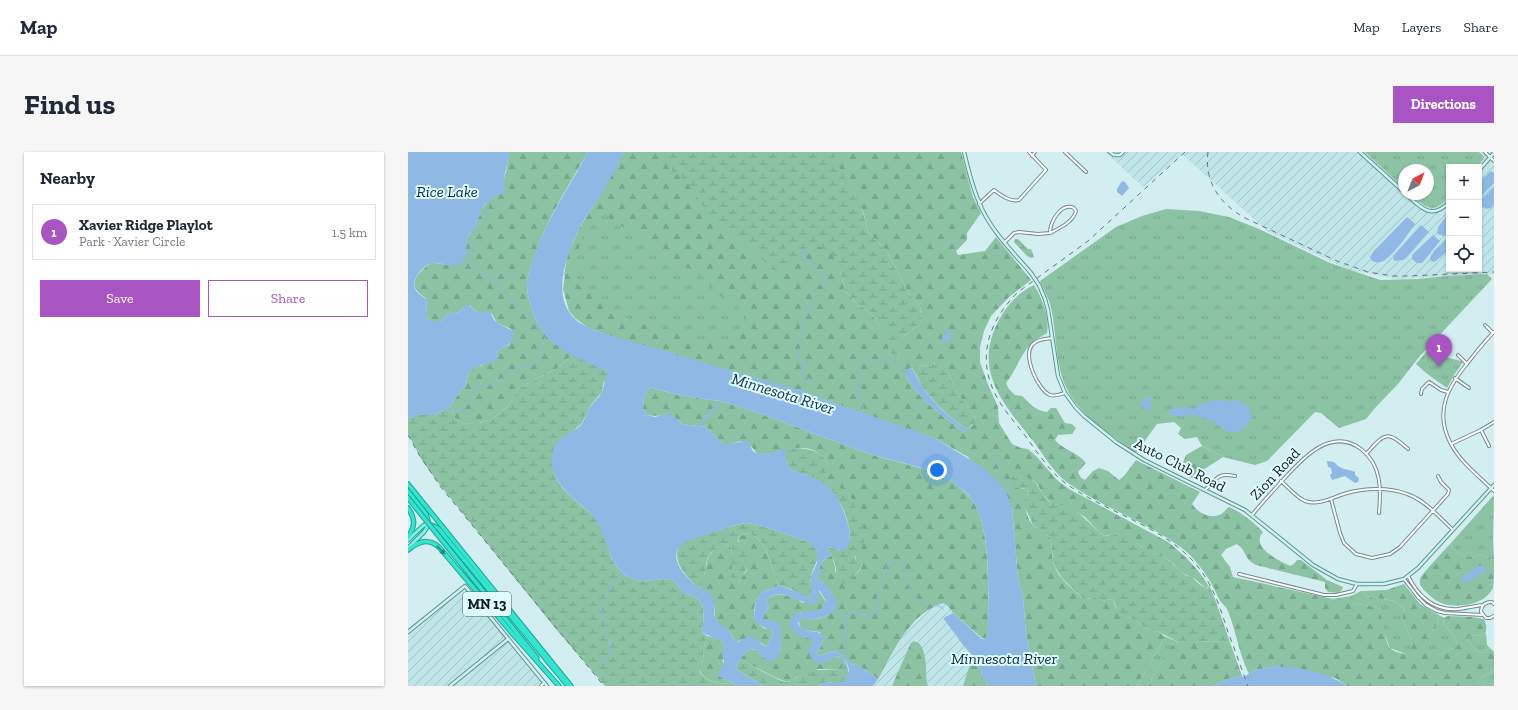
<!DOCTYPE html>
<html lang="en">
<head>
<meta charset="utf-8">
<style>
	:root { --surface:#fff; --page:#f6f6f7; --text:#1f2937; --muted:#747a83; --line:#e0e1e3; --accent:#a854c2 }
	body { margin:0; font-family:"Zilla Slab",serif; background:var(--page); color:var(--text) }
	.controls { position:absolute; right:12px; top:12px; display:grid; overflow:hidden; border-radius:0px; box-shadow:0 1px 3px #0004 }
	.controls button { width:36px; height:36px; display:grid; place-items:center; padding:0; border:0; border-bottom:1px solid var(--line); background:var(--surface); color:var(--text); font:20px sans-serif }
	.compass { position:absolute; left:990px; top:12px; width:36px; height:36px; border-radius:50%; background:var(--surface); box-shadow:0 1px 3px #0004; rotate:42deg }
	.you { position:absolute; left:529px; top:318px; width:14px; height:14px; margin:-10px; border:3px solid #fff; border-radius:50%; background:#1a73e8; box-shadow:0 0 0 6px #1a73e833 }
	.badge { display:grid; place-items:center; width:26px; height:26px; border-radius:50%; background:var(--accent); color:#fff; font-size:13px; font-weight:700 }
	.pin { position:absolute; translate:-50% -33px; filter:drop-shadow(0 1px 2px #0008) }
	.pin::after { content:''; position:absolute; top:21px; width:14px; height:12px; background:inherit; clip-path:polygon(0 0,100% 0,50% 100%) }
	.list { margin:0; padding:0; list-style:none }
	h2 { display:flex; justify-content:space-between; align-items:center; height:52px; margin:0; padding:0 16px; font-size:17px }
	h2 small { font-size:13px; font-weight:400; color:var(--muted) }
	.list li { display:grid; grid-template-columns:26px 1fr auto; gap:12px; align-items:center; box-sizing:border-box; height:56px; margin:0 8px 8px; padding:0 8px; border:1px solid var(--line); border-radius:0px }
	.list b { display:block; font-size:15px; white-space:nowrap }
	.list p { margin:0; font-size:13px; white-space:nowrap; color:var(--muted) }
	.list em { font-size:13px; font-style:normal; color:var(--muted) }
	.actions { display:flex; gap:8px; padding:12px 16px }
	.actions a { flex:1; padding:9px 0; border:1px solid var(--accent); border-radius:0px; text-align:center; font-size:14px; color:var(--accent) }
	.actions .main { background:var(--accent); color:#fff }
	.icon { flex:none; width:22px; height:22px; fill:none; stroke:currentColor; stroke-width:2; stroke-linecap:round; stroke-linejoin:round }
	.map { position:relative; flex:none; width:1086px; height:534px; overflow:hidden; border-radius:0px }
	header { display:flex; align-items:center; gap:24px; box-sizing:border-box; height:56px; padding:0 20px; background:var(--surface); border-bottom:1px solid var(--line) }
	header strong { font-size:19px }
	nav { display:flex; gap:22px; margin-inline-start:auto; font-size:14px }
	.intro { display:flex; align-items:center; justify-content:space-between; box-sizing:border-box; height:96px; padding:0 24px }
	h1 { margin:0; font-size:28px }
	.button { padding:10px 18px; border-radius:0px; background:var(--accent); color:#fff; font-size:14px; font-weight:700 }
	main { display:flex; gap:24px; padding:0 24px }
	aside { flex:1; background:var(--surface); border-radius:0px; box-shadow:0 1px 3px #0004 }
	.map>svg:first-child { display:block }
	.industrial { fill:url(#industrial-furrows); fill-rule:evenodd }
	.grass { fill:url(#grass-tufts) }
	.forest { fill:url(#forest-firs); fill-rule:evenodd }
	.wetland { fill:url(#wetland-marsh) }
	.water { fill:#8fb9e4; fill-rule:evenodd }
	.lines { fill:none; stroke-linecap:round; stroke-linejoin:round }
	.stream { stroke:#8fb9e4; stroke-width:1 }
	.canal { stroke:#8fb9e4; stroke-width:2.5 }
	.street-casing { stroke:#738b8e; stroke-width:4 }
	.secondary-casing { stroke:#738b8e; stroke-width:4.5 }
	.primary-casing { stroke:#25a092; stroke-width:5 }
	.highway-casing { stroke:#25a092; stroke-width:5.5 }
	.street { stroke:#fff; stroke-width:2 }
	.secondary { stroke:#c1f8f1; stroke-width:2.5 }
	.primary { stroke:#82f0e3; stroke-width:3 }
	.highway { stroke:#2fe6d0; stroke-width:3.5 }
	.rail { stroke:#657678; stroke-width:1; stroke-dasharray:5 5; stroke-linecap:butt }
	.secondary-bridge-casing { stroke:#738b8e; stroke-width:4.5; stroke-linecap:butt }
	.highway-bridge-casing { stroke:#25a092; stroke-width:5.5; stroke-linecap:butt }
	.secondary-bridge { stroke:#c1f8f1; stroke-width:2.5 }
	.highway-bridge { stroke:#2fe6d0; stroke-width:3.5 }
	.oneway { fill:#228c80 }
	.labels { text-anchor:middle; stroke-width:4; stroke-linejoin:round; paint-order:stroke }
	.shield { fill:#e0fbfe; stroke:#506061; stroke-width:1 }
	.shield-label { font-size:14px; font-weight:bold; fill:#131d1e }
	.street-label { font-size:15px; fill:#131d1e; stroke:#e0fbfe }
	.water-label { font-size:16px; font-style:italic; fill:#0c2b48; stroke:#e0fbfe }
</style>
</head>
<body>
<header>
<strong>Map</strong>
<nav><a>Map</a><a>Layers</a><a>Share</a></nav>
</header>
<div class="intro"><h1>Find us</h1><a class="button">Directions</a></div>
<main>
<aside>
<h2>Nearby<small></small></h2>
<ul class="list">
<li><span class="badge">1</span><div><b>Xavier Ridge Playlot</b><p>Park · Xavier Circle</p></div><em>1.5 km</em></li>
</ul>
<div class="actions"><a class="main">Save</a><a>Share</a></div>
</aside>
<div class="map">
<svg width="1086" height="534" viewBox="0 0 1086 534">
	<defs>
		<pattern id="industrial-furrows" width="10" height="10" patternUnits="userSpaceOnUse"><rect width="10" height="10" fill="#c0e5e9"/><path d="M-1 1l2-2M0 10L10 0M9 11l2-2" fill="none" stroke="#a4c4c7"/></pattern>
		<pattern id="grass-tufts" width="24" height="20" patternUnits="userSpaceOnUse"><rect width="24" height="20" fill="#8cc3a5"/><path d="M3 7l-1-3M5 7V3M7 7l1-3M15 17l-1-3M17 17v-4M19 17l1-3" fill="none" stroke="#78a78e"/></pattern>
		<pattern id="forest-firs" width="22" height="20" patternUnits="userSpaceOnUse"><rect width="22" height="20" fill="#8cc3a5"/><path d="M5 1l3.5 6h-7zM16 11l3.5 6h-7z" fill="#78a78e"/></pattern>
		<pattern id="wetland-marsh" width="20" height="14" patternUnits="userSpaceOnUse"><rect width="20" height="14" fill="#8cc3a5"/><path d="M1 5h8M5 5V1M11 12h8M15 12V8" fill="none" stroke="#78a78e"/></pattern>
	</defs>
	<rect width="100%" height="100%" fill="#d3eef1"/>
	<!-- industrial -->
	<path class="industrial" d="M697,0H1086V122L989,127L942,118L859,79L775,3L735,35ZM1041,15H1071V117H1041ZM996,18H1020V42H996Z
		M55,438H59L137,534H0V483Z
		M535,451L540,454L545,461L535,466L555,493L564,503L580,534H465L499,477L525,454Z"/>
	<!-- grass -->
	<path class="grass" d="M216,0H474L386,237L221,190L156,123L160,101Z
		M957,0H1071L1076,5L1075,8L1069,15H1041V45C1025,63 1018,56 1003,42H1020V18H996V36Z
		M758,57L791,59L821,65L851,77L922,111L972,128L1010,127L1039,124L1079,122L1084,127L1011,205L990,232L967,256L958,267L931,276L913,261L907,260L859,309L847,313L815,305L794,294L789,285L777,287L770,282L773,276L766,270L749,272L728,301C701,281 666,261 655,228C647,204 648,179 643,155C641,146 635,137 632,129L708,75L734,64Z
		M1024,193L1037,205L1053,209L1055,210L1046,223L1039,236C1028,228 1017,221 1008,212Z
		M1085,344L1086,345L1085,388L1086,408L1073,402C1056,409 1053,404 1042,392Z
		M953,439H956L958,444L986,449L996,456C995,460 994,465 995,469C999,482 1010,491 998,502L982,496L975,478L972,458L967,455L943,451V444Z
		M1031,463L1036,466L1035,471L1049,488L1050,494L1030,503H1023L1017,499C1015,482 1030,479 1031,463Z
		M1078,481L1079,493L1082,496L1073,501L1069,499L1059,488L1061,484L1068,483L1076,484Z
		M756,484L770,490C756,501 749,518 740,534H729L756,487Z
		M1086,518V532L1082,531L1078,533L1072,534L1070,531L1072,527Z"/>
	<!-- forest -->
	<path class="forest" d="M101,0H180C160,35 137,69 125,109C122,116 119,125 119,132C119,150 127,170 138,183C145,192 156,198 165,203L148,217L111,236L99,255L86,266L71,271L55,272L46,265L42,254L54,237L58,234L59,226L62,217L65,215L73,214L90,205L88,200L102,192L103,177L89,171L84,162L71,161L61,153L55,156L51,160L40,162L32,170H25L20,167L18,163L19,147C15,144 9,140 7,136C4,126 15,116 23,111C41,111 40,118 57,105L59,86L68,72L73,58L80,49L88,43L94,34L98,20Z
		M216,0H254L253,5L262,17L279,30L305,69L350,103L369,122L380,118L387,106L400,94H410L423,100L432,118L437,139L449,152L462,160L471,173L480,180V194L485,206L492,207L490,192L497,183L514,171L512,154L501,142L478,98L460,80L456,62L447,42L434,21L427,6L428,0H553L565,45L573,61L559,81V88L548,99L550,103L577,99L588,85L623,128L601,145L583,164L576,179L572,195V210L579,230L590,255L591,271L604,292L613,296L620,297L629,305L649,328L661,337L760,390C776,403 789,415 800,433L799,437C793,433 789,428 784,425C781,423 778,424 775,421C762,410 756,400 738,400L733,394L710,381L697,384L690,379L677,365L658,354L644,352L635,343L630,333L625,328L613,324L609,336L619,337L621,341C614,350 618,365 625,373C630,378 638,380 642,387C645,393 643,401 645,408C647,424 664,436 675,447L688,446L695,449L700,447L705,448L707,454L719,465L728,469L739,477L751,480L756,484V487L729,534H628L618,483L615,444L610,427L604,356L560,305L528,287L386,237L221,190L180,176L167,166L161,159L155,137L160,101L172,75L195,38ZM191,60L196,61L201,66L295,125C300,129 303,135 307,139C320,152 342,152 335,174C333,182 332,188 326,194L302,187L284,188L254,175L234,172L216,165L203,155L195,153L194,145L183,138L171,134L165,126C169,102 173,77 191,60ZM527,211L540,220L548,240L568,265L565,273L559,277V280H556C534,263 512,249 498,224L502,216L504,217L510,213L519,214Z
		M626,133C634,146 642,165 639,181C633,185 627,187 623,192C612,203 608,219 598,231L601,237L607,243L614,244C622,251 627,259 639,260L643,256H648L657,271L664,272L668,276L664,282L650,283L647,288C655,298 670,300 678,311L670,320L673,326L677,328L685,319L691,316L700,319L711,328L716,324L728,308L792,340L784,352C789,360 801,367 811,363C815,362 818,357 821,355C835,361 845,370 855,380C854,382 852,383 852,386C848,397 873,410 882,414L886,412L889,408H893L919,428L935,435L934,438L930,441L920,440L917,436V430L848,413C836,407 839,399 829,392L818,397L813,403L822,415L825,425L925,447L943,444L944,451L967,455L972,458C974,467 977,490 982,496C986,500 993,501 997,502C1010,491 999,482 995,469C994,465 995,460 996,456L986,449L958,444L956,439L978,438L996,432L1012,452L1031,463C1030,479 1015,482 1018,499L1023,503H1030L1050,494L1049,488L1035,471L1036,466L1040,464L1064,465L1076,467C1079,473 1079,479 1076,484L1068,483L1061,484L1059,488L1069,499L1073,501L1082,496L1086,500V518L1072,527L1070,531L1072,534L1078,533L1082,531L1086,532V534H940L927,526L867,514L848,518L841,522C831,502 828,479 820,459C818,454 813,451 811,447C808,442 807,437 804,433C799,423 791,413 783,404C775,396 765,390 756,384C724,364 686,351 656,328C645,319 634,301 626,290C595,251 563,218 592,166C600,152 611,140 626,133Z
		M242,235C259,241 277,244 295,247C302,248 310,248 316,250C364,264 409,283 456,300C492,313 539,315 564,348C584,374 580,449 580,482L578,486H574L545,461L540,454L535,451C501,462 486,499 470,527L451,514L444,512L430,500L424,499L411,504L409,502L415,489L412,480C403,478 391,481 391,469L393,466C407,469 419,467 427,455L415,431L410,429C409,420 413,405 424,404L427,414V420L443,426C449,421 457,416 452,408H448L443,346C437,337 416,330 417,320C417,317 419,313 419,310C398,282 374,304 349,302L343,294L332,289L323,292H315L298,275L274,272C264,259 252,266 239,263L235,257L236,246Z
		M794,294L815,305L795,318L788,328L771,320L778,303Z
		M340,381C358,388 361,405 366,421C367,425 369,429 370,433C365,437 360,437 355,440C346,445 344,462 348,470L355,476L362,477L365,480L359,495L353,491L336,487L328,490L321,479L311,472L307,467L306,452L291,436L297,421L299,409L301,404L307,396L312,393L322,394L324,398L330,430L339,418L336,397L331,392L330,385Z
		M1042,392C1053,404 1056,409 1073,402L1086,408C1086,416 1086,429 1085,436C1077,453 1050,457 1033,451C1028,449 1022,444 1018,440C1014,436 1011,433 1012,427C1014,421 1036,399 1042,392Z
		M410,438L418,450C412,469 392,451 383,469L407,488L401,499L421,509L428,504L433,506L437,509L433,518L410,517L399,524L389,525L384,529L379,530L368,526L332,507L341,497L349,498L355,506L372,500L373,486L354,467L361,455L358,448C369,438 384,443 395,451L410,443Z
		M299,484C307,485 313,486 317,494C314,505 315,515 315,527L325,530C314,534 296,530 291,517L295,508L296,495Z
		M506,489L511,491C521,504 516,520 520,534H484L501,495L503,491Z
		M784,489L818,490L823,493L834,524L820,527L804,534H740C747,523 758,494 771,490C775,489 780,489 784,489Z
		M564,506L573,518L574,525L579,530L580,534H555Z"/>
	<!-- wetland -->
	<path class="wetland" d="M254,0H428L427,6L434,21L447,42L456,63L460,80L478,98L501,142L512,154L514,171L497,183L491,192L492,207L485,206L480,194L479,180L471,173L462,160L449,152L437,139L432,118L423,100L410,94H400L387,106L380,118L369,122L350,103L305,69L279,30L262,17L253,5Z
		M607,87H610L620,97H623L626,105L623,106L619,104L606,90Z
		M165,203L201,220L195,232L194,240L183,253L174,271L161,283L158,284L149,292C148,300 145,316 147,323C152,340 175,353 186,365C203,384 195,414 225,427C239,433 260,421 269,432C271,434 272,438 274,440C278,442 285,443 289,446C299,455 295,469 294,480L299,484L296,495L295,508L291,518C296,530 314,534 325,530L328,534H197L147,476L32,333L15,310L0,282V266L9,263H27L42,254L46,265L55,272L71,271L86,266L99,255L111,236L148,217Z
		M527,211L535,212L540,220L548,240L568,265L569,269L559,277C541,266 526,251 514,234C510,228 509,222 504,217L510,213L519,214Z
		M389,296C402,297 411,299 419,310C419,316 416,320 419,325C423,333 432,334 438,340C441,342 443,347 445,350C456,367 464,388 447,405L448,408H453C457,418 443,425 437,432C426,426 429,422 427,412C426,407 422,401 420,396L421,395L432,398L442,388C442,365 430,339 409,328C401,323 391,321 383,318L377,305V297Z
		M606,324C635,323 627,340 643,351C647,353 654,352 658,354C675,361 683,375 697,384C701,384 705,382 710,381C716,381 734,394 738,399L748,400L759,407L777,423L784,425L791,432L799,437L801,433L807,447L823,493L818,490L784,489L770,490L751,480L739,477L728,469L719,465L711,460L705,448L700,447L695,449L688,446L675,447L654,426L647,415L645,408L643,389L640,384L625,373L615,351L621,341L619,337L614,336H609L604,332L602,326Z
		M338,371L351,373L401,390C417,403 407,409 403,424C402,430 404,437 403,443L400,446L383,437L370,433C369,429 367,425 366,421C361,405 358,388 340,381L330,385C329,392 333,393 337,398C346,409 337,421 330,430L328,431C317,423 330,408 322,394C310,392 301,399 298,411C298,414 298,417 297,420C296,426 294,431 291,436C279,426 258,404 276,390C284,385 294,384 302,381C315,377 326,373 338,371Z
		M332,507C341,511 371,530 378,530C387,530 388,522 399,524L406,518H433L437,509C442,518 443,530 430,531C422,532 418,528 411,534H355L328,517Z"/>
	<!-- water -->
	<path class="water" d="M0,0H101C100,14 93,28 97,41C85,44 77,49 72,61C70,64 70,69 68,72C66,78 60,81 59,88C58,93 59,102 57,106C50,121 34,109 24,111C15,113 3,128 7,137C9,141 15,145 19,147L18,163L20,167L25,170H32L40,162L51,160L59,152L71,161L80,159C84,162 85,167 88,170C94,175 101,175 106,181C106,192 96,195 88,200L90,205C88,209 86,209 82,210C65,218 60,212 58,234L54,237L42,254L27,263H9L0,266Z
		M180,0H216C210,13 203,25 196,38C188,51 178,63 171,77C159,101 143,143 166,166C176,176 189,179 202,183L386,237L504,278L528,287L576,316L595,335L600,345L604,356L610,427L615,444L618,483L628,534H580L579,530L574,525L573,518L564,506V503L555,493L535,466L545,461L574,487L578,486L580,482C580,446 584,381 566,351C560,340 547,331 536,326C512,312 482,309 456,300C409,283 364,264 316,250C310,248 302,248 295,247C277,244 260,241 242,235L236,246L235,257L239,263L247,265L258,262L265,263L274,272L298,275L315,292H323L339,288C343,291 342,295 345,299C352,307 369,298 377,297V305L383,318C393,321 405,324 415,331C420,334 425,339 428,344C435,355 450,389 436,399L421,395L420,396L424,404C413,405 409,420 410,429C417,431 420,435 424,441C439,463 408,469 393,467L390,471C395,482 406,477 414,482L416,487L409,502L411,504L424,499L430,500L444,512L451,514L470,527L465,534H411C418,528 421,531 429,531C440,531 444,518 438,510C435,507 432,505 428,504L421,509L412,512C406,510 399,504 401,496C402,493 405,491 406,488C396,484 388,486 382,473L383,466C393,454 413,466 418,449L411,438L409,449L406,452C389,452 375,433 358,448L361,455L354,467C359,469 365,467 370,471C374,474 374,497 371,502C370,506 365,508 361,509L355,506L349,498L341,497L332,507L328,517L355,534H328L325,530L315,527L310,523L316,509L314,503L317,494C312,484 302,486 294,480C295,469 299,455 289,446C285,443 278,442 273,440C272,438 271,434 269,432C260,421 239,433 225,427C200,416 201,391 189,370C182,357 165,349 155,336C142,321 137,295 158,283C164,280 171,276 175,270C178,265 179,259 183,254C186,249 192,245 194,240C197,232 195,227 201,220C181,211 152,201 138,183C127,170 119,150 119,132C119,125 122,116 125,108C137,69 161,36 180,0ZM338,371L351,373L401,390L409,399V411L403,424V443L400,446L390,440L370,433C365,437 360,437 355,440C345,446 347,459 346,468C352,477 361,475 365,480L359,495C345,489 348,479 330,490C325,488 324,483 321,479C318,473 311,474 308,468C304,461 308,452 304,444C300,439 297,438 292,436C286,433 282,428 278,424C254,395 279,388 303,381C316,377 325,373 338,371Z
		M1083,19L1086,21V31L1071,47V30Z
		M714,29L717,30L721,36L714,44L709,40V37Z
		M1086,35V53L1083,56L1078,57L1073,53V48Z
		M1041,62V81L1036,84L1030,82C1027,75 1036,68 1041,62Z
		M999,65L1007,72C1000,82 984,106 973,110C970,111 967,110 964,109L962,105L966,99Z
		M1013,73L1021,80L999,105L995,108L986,109L985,104Z
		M1025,83L1032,89L1014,111H1009L1004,107V103Z
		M1041,84V98L1028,109L1025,110L1022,108V106L1026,99Z
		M540,178L542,179C543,184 543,189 538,190L535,188L534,184Z
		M502,215C508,221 509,227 514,234C526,252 541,266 559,277V280H556C534,263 512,249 498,224L499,219Z
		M740,244L743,246L742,249L744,254L742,257C738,259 734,256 733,252L735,247Z
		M813,247L816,250L829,248C833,252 840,253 843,259C846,269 832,283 822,280C814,278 808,269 798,267C793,265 789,265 784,263C781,262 781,263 778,264C772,265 765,264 760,261L762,257L780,255L785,257L795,251Z
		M919,309L926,310C934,319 938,316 947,320V323L951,326L950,330L947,331L937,324L924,328L923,326L922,323L924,321L923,316L920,315Z
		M1074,413L1077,416L1075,421L1059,430L1057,431L1054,428V425L1069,415Z
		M867,514C897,516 914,519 940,534H804L820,527L834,524L835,525L848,518Z"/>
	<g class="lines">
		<!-- stream -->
		<path class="stream" d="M81,47L80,58L63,85L61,113L89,132L98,145L112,156L126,172H131
			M395,99V105L398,106L399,110L404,113L407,117L416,123L422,131C415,132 405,133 404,141
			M456,210L458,207L465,209L475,206L487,213
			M454,212L450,221L453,225L452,228L447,232L451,239L452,253L456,255L455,262
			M489,214L499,219
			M399,231L402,228L401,226L395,224L393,221L395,215L397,213L395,209L391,207L390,205L393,194L389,190V186L393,180L392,171L396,169V164L401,159L400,153L406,148L404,144
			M394,240L396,235
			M37,257L55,259L62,248L64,238L80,234L93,227L97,223L111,215L125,213L131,205L138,183
			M0,269L11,262
			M586,304L593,322L604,333L601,337V340L598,342
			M412,417L413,431
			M1076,418L1086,422
			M426,457L438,463L449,460L462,466L468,459L470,445L479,413L484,408C505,411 495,432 505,443C512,452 527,449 535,457
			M435,505L438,464
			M435,508L441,523
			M194,510L204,500L193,457L202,436L215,420"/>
		<!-- canal -->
		<path class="canal" d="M288,277L309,253"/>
		<defs>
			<path id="street" d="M657,0L678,20
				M1077,0L1086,9
				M624,4L627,0
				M571,52L586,38C594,44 602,50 611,48L638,18L621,0
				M597,90L606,81L611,80L630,82L642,81C642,70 653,50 666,56L668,59C665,70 652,76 642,81
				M1077,173L1085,181
				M1086,180C1077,189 1069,199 1062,208C1041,233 1025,259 1043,292C1053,311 1071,324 1086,339
				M644,186C637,187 629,187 624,193C615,205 630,238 642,243C647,245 652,242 657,241
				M1050,203L1059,212
				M1047,226L1061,236
				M1013,242L1014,237L1021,230L1033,238L1040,240
				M1073,278L1081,294
				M1043,292L1073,278L1086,270
				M958,302C976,283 978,276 1000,297
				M873,329C881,336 888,345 897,349C911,354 925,345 939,341C957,336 981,335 999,342C1017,348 1031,365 1045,378
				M797,338C809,328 808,320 827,324
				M923,347L932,381L936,391L948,402L964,406L982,402L992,395L1040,342L1041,338L1033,330L1030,324
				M844,363C854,351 864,340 874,329C893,308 922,274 953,297C974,313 973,338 971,361
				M831,422L916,443H928L945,439L949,432
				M1000,424C1010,444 1026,459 1050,457C1058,456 1066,454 1075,453
				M996,427L1010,445L1018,453L1029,459L1037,461L1075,463
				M1086,452L1084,450C1077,450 1073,453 1073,460L1078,466H1082L1086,464
				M133,534L136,531"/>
			<path id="secondary" d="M556,0C560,17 564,34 571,50C581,77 605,100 623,121
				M702,0L706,3H712L715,0
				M952,0L996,40
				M1071,18L1086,1
				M998,42C1012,55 1024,69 1041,50
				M631,133L637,147L640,158L650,224L657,241L668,256L676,264L708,290L736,308L837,358L905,413L930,427L949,432H976L996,427L1010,416L1086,333
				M0,480L57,434L139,534
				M42,534L100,487"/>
			<path id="primary" d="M0,388L16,373L21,372
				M0,396L16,380L21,372"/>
			<path id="highway" d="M0,332L163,534
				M0,339L18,362L21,372L30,376L160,534
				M0,356C7,366 8,374 0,385
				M0,398C11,389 20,386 31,395L103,480L151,534
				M58,418L129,506"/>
		</defs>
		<!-- street casing -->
		<use href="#street" class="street-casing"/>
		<!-- secondary casing -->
		<use href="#secondary" class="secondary-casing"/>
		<!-- primary casing -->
		<use href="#primary" class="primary-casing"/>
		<!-- highway casing -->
		<use href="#highway" class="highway-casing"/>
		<!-- street -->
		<use href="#street" class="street"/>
		<!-- secondary -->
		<use href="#secondary" class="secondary"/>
		<!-- primary -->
		<use href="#primary" class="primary"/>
		<!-- highway -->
		<use href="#highway" class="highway"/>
		<!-- rail -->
		<path class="rail" d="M777,0L680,89L610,140C579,171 567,209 591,249C599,262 609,273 618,285C631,302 642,321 660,333C700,361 752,373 786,410C804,430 812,455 820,480C827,498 833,516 840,534
			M800,0C796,30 812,52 837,66L929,109L960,120L985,124H1000L1086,120
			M0,283L10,301L32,334L196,534"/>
		<defs>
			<path id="secondary-bridge" d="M623,121L631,133"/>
			<path id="highway-bridge" d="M0,346L58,418"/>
		</defs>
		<!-- secondary-bridge casing -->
		<use href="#secondary-bridge" class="secondary-bridge-casing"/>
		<!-- highway-bridge casing -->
		<use href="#highway-bridge" class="highway-bridge-casing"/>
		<!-- secondary-bridge -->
		<use href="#secondary-bridge" class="secondary-bridge"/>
		<!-- highway-bridge -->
		<use href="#highway-bridge" class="highway-bridge"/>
	</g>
	<!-- one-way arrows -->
	<defs><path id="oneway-solid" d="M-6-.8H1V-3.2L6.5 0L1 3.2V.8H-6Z"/></defs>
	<use class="oneway" href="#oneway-solid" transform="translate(33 398) rotate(47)"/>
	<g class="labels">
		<!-- shield labels -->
		<rect class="shield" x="55" y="440" width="48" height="24" rx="3"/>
		<g class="shield-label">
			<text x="79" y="457">MN 13</text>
		</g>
		<!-- street labels -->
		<g class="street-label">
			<text transform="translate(772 313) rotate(27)" y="5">Auto Club Road</text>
			<text transform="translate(867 322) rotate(-47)" y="5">Zion Road</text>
		</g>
		<!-- water labels -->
		<g class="water-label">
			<text x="39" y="45">Rice Lake</text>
			<text transform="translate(375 241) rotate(17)" y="6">Minnesota River</text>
			<text x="596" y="512">Minnesota River</text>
		</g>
	</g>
</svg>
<div class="controls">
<button>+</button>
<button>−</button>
<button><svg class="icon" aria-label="locate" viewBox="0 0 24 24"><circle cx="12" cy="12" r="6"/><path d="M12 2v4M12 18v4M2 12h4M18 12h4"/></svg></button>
</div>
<svg class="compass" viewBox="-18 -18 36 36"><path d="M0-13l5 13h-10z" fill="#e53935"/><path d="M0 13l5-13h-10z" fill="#747a83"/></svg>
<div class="you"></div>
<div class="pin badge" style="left:1031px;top:215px">1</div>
</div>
</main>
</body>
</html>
